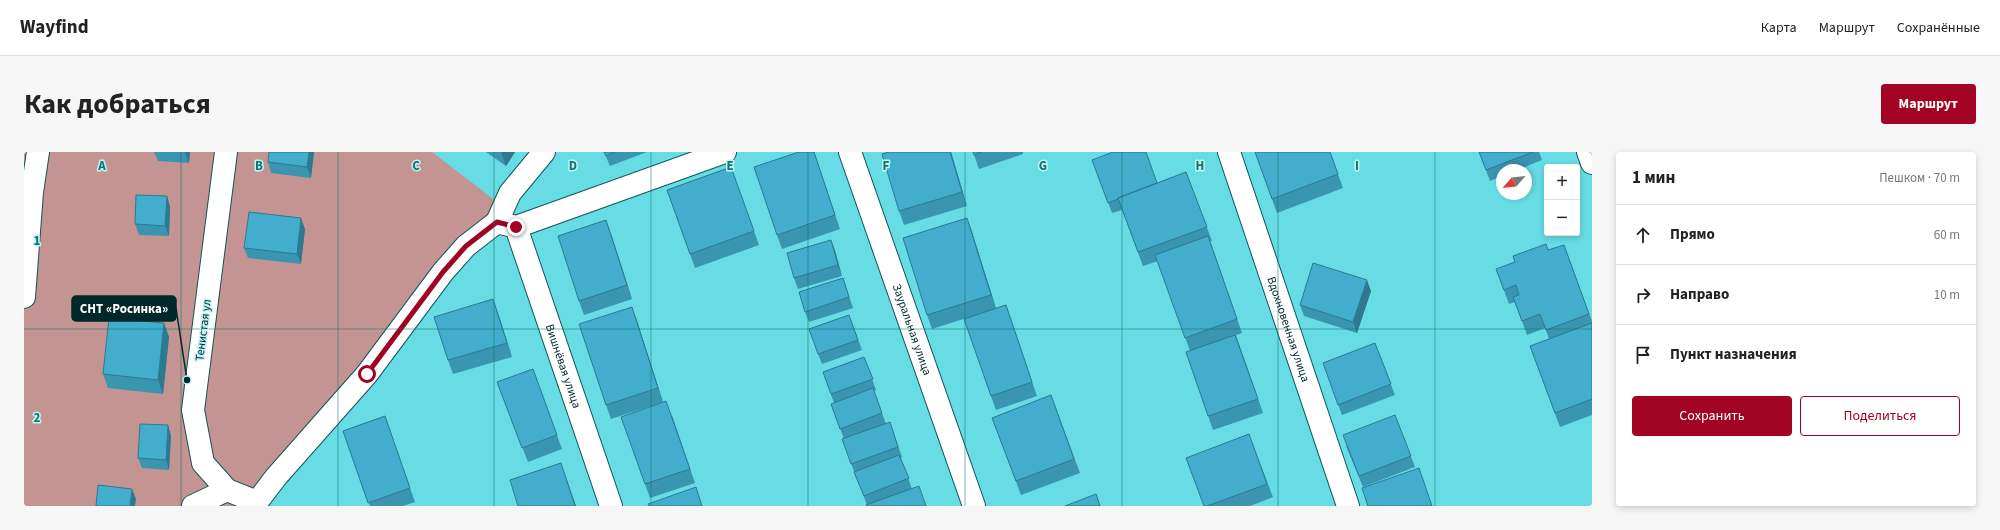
<!DOCTYPE html>
<html lang="ru">
<head>
<meta charset="utf-8">
<style>
	:root { --surface:#fff; --page:#f6f6f6; --text:#222; --muted:#767676; --line:#e0e0e0; --accent:#a20323 }
	body { margin:0; font-family:"Source Sans 3",sans-serif; background:var(--page); color:var(--text) }
	.controls { position:absolute; right:12px; top:12px; display:grid; overflow:hidden; border-radius:4px; box-shadow:0 2px 6px #0003 }
	.controls button { width:36px; height:36px; display:grid; place-items:center; padding:0; border:0; border-bottom:1px solid var(--line); background:var(--surface); color:var(--text); font:20px sans-serif }
	.compass { position:absolute; left:1472px; top:12px; width:36px; height:36px; border-radius:50%; background:var(--surface); box-shadow:0 2px 6px #0003; rotate:243deg }
	.stop { position:absolute; width:12px; height:12px; margin:-9px; border:3px solid #a20323; border-radius:50%; background:#fff }
	.stop.end { background:#a20323; border-color:#fff; box-shadow:0 1px 4px #0008 }
	.list { margin:0; padding:0; list-style:none }
	h2 { display:flex; justify-content:space-between; align-items:center; height:52px; margin:0; padding:0 16px; font-size:17px }
	h2 small { font-size:13px; font-weight:400; color:var(--muted) }
	.list li { display:grid; grid-template-columns:26px 1fr auto; gap:12px; align-items:center; box-sizing:border-box; height:60px; padding:0 16px; border-top:1px solid var(--line) }
	.list b { display:block; font-size:15px; white-space:nowrap }
	.list em { font-size:13px; font-style:normal; color:var(--muted) }
	.actions { display:flex; gap:8px; padding:12px 16px }
	.actions a { flex:1; padding:9px 0; border:1px solid var(--accent); border-radius:4px; text-align:center; font-size:14px; color:var(--accent) }
	.actions .main { background:var(--accent); color:#fff }
	.icon { flex:none; width:22px; height:22px; fill:none; stroke:currentColor; stroke-width:2; stroke-linecap:round; stroke-linejoin:round }
	.map { position:relative; flex:none; width:1568px; height:354px; overflow:hidden; border-radius:4px }
	header { display:flex; align-items:center; gap:24px; box-sizing:border-box; height:56px; padding:0 20px; background:var(--surface); border-bottom:1px solid var(--line) }
	header strong { font-size:19px }
	nav { display:flex; gap:22px; margin-inline-start:auto; font-size:14px }
	.intro { display:flex; align-items:center; justify-content:space-between; box-sizing:border-box; height:96px; padding:0 24px }
	h1 { margin:0; font-size:28px }
	.button { padding:10px 18px; border-radius:4px; background:var(--accent); color:#fff; font-size:14px; font-weight:700 }
	main { display:flex; gap:24px; padding:0 24px }
	aside { flex:1; background:var(--surface); border-radius:4px; box-shadow:0 2px 6px #0003 }
	.map>svg:first-child { display:block }
	.green { fill:#c49492 }
	.lines { fill:none; stroke-linecap:round; stroke-linejoin:round }
	.minor-casing { stroke:#115559; stroke-width:24 }
	.minor { stroke:#fff; stroke-width:22 }
	.wall { fill:#3a95b0 }
	.shaded-wall { fill:#2f7990 }
	.building { fill:#43adcd; stroke:#2f7990 }
	.route { stroke:#a20323; stroke-width:5 }
	.grid { fill:none; stroke:#0f766e; stroke-width:1; stroke-opacity:0.55 }
	.labels { text-anchor:middle; stroke-width:3; stroke-linejoin:round; paint-order:stroke }
	.street-label { font-size:12px; fill:#00272a; stroke:#bff3f7 }
	.grid-label { font-size:13px; text-anchor:middle; font-weight:bold; fill:#0f766e; stroke:#bff3f7; stroke-width:3; stroke-linejoin:round; paint-order:stroke }
	.leader { fill:none; stroke:#00272a; stroke-width:1.5 }
	.callout-dot { fill:#00272a; stroke:#bff3f7; stroke-width:1.5 }
	.callout { fill:#00272a; stroke:#00272a; stroke-width:1.5 }
	.callout-label { font-size:13px; text-anchor:middle; font-weight:bold; fill:#fff }
</style>
</head>
<body>
<header>
<strong>Wayfind</strong>
<nav><a>Карта</a><a>Маршрут</a><a>Сохранённые</a></nav>
</header>
<div class="intro"><h1>Как добраться</h1><a class="button">Маршрут</a></div>
<main>
<div class="map">
<svg width="1568" height="354" viewBox="0 0 1568 354">
	<rect width="100%" height="100%" fill="#67dce4"/>
	<!-- green -->
	<path class="green" d="M0,0H408L477,53L226,354H0Z"/>
	<g class="lines">
		<defs>
			<g id="minor">
				<path d="M202,0L169,258L179,311L203,338L233,350"/>
				<path id="s1" d="M826,0L950,354"/>
				<path id="s2" d="M1205,0L1324,354"/>
				<path d="M1564,0L1568,11"/>
				<path d="M473,70L486,41L520,0"/>
				<path id="s3" d="M492,75L587,354"/>
				<path d="M0,145L8,40L14,0"/>
				<path d="M233,350L252,325L343,222L419,120L442,94L473,70L492,75L701,0"/>
				<path d="M169,354L203,338"/>
			</g>
		</defs>
		<!-- minor casing -->
		<use href="#minor" class="minor-casing"/>
		<!-- minor -->
		<use href="#minor" class="minor"/>
	</g>
	<!-- wall -->
	<path class="wall" d="M130,0H166L165,11L134,9Z
		M290,0L287,26L247,21L244,10Z
		M462,0H491L482,14Z
		M580,0H623L586,14Z
		M790,0L816,77L758,97L753,83Z
		M865,0H927L943,54L880,73L875,59Z
		M949,0H999V2L955,17Z
		M1231,0H1306L1319,36L1253,61Z
		M1455,0H1515L1518,8L1493,18H1478V24L1466,29Z
		M1068,8L1133,31L1162,20L1188,89H1186L1218,181L1212,183L1239,261L1189,278L1162,200L1166,199L1134,109L1119,114L1098,58L1088,61Z
		M707,15L735,93L671,116L643,38Z
		M143,44L146,55L145,84L115,83L111,72Z
		M943,66L948,80L972,156L982,153L1013,244L972,258L967,244L958,161L908,177L903,163Z
		M281,77L277,112L224,106L220,96Z
		M587,82L608,147L560,163L555,149Z
		M807,88L818,124L774,137L770,126Z
		M1540,93L1568,169V263L1536,275L1506,194L1525,187L1521,176L1503,183L1491,150L1485,152L1472,117Z
		M819,126L829,156L785,170L781,160Z
		M1347,139L1333,181L1280,164L1276,153Z
		M474,161L488,205L429,222L424,208Z
		M825,163L838,198L798,212L794,202Z
		M613,169L639,250L587,267L582,253Z
		M140,171L145,185L139,242L84,236L79,222Z
		M1351,191L1371,243L1318,263L1299,211Z
		M840,205L852,238L850,239L862,272L866,270L878,305L877,306L888,337L843,353L831,322L818,287H820L807,252L810,251L799,220Z
		M509,217L538,297L504,310L473,230Z
		M1027,243L1056,321L997,343L968,266Z
		M648,263L671,331L626,346L621,332Z
		M1371,263L1391,315L1339,335L1322,294Z
		M361,264L391,350L379,354H346L319,279Z
		M144,273L147,284L145,318L118,316L114,306Z
		M1225,282L1249,345L1226,354H1180Z"/>
	<!-- shaded-wall -->
	<path class="shaded-wall" d="M161,0H166L165,11L161,1Z
		M285,0H290L287,26L283,15Z
		M477,0H491L482,14Z
		M926,0H927L943,54L938,40Z
		M143,44L146,55L145,84L141,74Z
		M277,66L281,77L277,112L273,102Z
		M943,66L948,80L972,157L967,143Z
		M582,68L587,82L608,147L603,133Z
		M807,88L811,98L818,124L814,113Z
		M1343,128L1347,139L1333,181L1329,170Z
		M469,147L474,161L488,205L483,191Z
		M608,155L613,169L639,250L634,236Z
		M140,171L145,185L139,242L134,228Z
		M144,273L147,284L145,318L142,308Z
		M537,311L542,325L552,354H551Z
		M108,337L112,347L111,354H106Z"/>
	<!-- building -->
	<path class="building" d="M245,0H285L283,15L244,10Z
		M580,0H591L582,4Z
		M775,0H790L811,63L753,83L730,15Z
		M865,0H926L938,40L875,59L858,2Z
		M949,0H958L950,3Z
		M1089,0H1122L1133,31L1094,46V47L1084,51L1068,8Z
		M1231,0H1306L1314,22L1248,47Z
		M1455,0H1509L1462,18Z
		M707,15L730,79L666,102L643,38Z
		M1162,20L1183,75L1114,100L1094,46Z
		M112,43L143,44L141,74L111,72Z
		M225,60L277,66L273,102L220,96Z
		M943,66L967,143L903,163L879,86Z
		M582,68L603,133L555,149L534,84Z
		M1184,84L1213,167L1161,186L1131,103Z
		M807,88L814,113L770,126L763,101Z
		M1522,92L1524,98L1540,93L1565,162L1522,178L1516,162L1498,169L1489,145L1495,143L1492,133L1480,138L1472,117L1491,110L1489,104Z
		M1289,111L1343,128L1329,170L1276,153Z
		M819,126L825,145L781,160L775,140Z
		M469,147L483,191L424,208L410,165Z
		M982,153L1008,230L967,244L940,167Z
		M608,155L634,236L582,253L555,172Z
		M825,163L834,188L794,202L785,177Z
		M85,166L140,171L134,228L79,222Z
		M1568,171V247L1531,261L1506,194Z
		M1211,183L1234,247L1184,264L1162,200Z
		M1351,191L1367,232L1314,253L1299,211Z
		M840,205L849,227L807,242L799,220Z
		M509,217L533,283L498,296L473,230Z
		M849,236L858,261L816,277L807,252Z
		M1027,243L1050,307L992,329L968,266Z
		M642,249L666,317L621,332L597,265Z
		M1371,263L1387,304L1335,324L1319,283Z
		M361,264L386,336L344,351L319,279Z
		M866,270L874,295L827,312L818,287Z
		M116,272L144,273L142,308L114,306Z
		M1225,282L1243,332L1183,354H1180L1162,306Z
		M875,303L885,326L840,344L830,320Z
		M537,311L551,354H494L486,328Z
		M1395,316L1408,354H1344L1338,336Z
		M74,333L108,337L106,354H72Z
		M895,334L902,354H843L842,353Z
		M672,335L678,354H625L624,352Z
		M1072,342L1076,354H1041Z"/>
	<g class="lines">
		<!-- route -->
		<path class="route" d="M343,222L419,120L442,94L473,70L492,75"/>
	</g>
	<!-- grid -->
	<path class="grid" d="M157,0V354M314,0V354M470,0V354M627,0V354M784,0V354M941,0V354M1098,0V354M1254,0V354M1411,0V354M0,177H1568"/>
	<g class="labels">
		<!-- street labels -->
		<g class="street-label">
			<text dy="4" stroke="none"><textPath href="#s1" startOffset="188">Зауральная улица</textPath></text>
			<text dy="4" stroke="none"><textPath href="#s2" startOffset="187">Вдохновенная улица</textPath></text>
			<text transform="translate(179 178) rotate(-83)" y="4">Тенистая ул</text>
			<text dy="4" stroke="none"><textPath href="#s3" startOffset="147">Вишнёвая улица</textPath></text>
		</g>
	</g>
	<g class="grid-label">
		<text x="78" y="18">A</text>
		<text x="235" y="18">B</text>
		<text x="392" y="18">C</text>
		<text x="549" y="18">D</text>
		<text x="706" y="18">E</text>
		<text x="862" y="18">F</text>
		<text x="1019" y="18">G</text>
		<text x="1176" y="18">H</text>
		<text x="1333" y="18">I</text>
		<text x="13" y="93">1</text>
		<text x="13" y="270">2</text>
	</g>
	<!-- callouts -->
	<path class="leader" d="M163 228L152 156"/>
	<circle class="callout-dot" cx="163" cy="228" r="4"/>
	<rect class="callout" x="48" y="144" width="104" height="25" rx="4"/>
	<g class="callout-label">
		<text x="100" y="161">СНТ «Росинка»</text>
	</g>
</svg>
<div class="controls">
<button>+</button>
<button>−</button>
</div>
<svg class="compass" viewBox="-18 -18 36 36"><path d="M0-13l5 13h-10z" fill="#e53935"/><path d="M0 13l5-13h-10z" fill="#767676"/></svg>
<div class="stop" style="left:343px;top:222px"></div>
<div class="stop end" style="left:492px;top:75px"></div>
</div>
<aside>
<h2>1 мин<small>Пешком · 70 m</small></h2>
<ul class="list">
<li><svg class="icon" aria-label="ahead" viewBox="0 0 24 24"><path d="M12 20V5M6 11l6-6 6 6"/></svg><div><b>Прямо</b></div><em>60 m</em></li>
<li><svg class="icon" aria-label="right" viewBox="0 0 24 24"><path d="M7 20v-9h11M14 6l5 5-5 5"/></svg><div><b>Направо</b></div><em>10 m</em></li>
<li><svg class="icon" aria-label="arrive" viewBox="0 0 24 24"><path d="M6 21V4h12l-3 4 3 4H6"/></svg><div><b>Пункт назначения</b></div></li>
</ul>
<div class="actions"><a class="main">Сохранить</a><a>Поделиться</a></div>
</aside>
</main>
</body>
</html>
